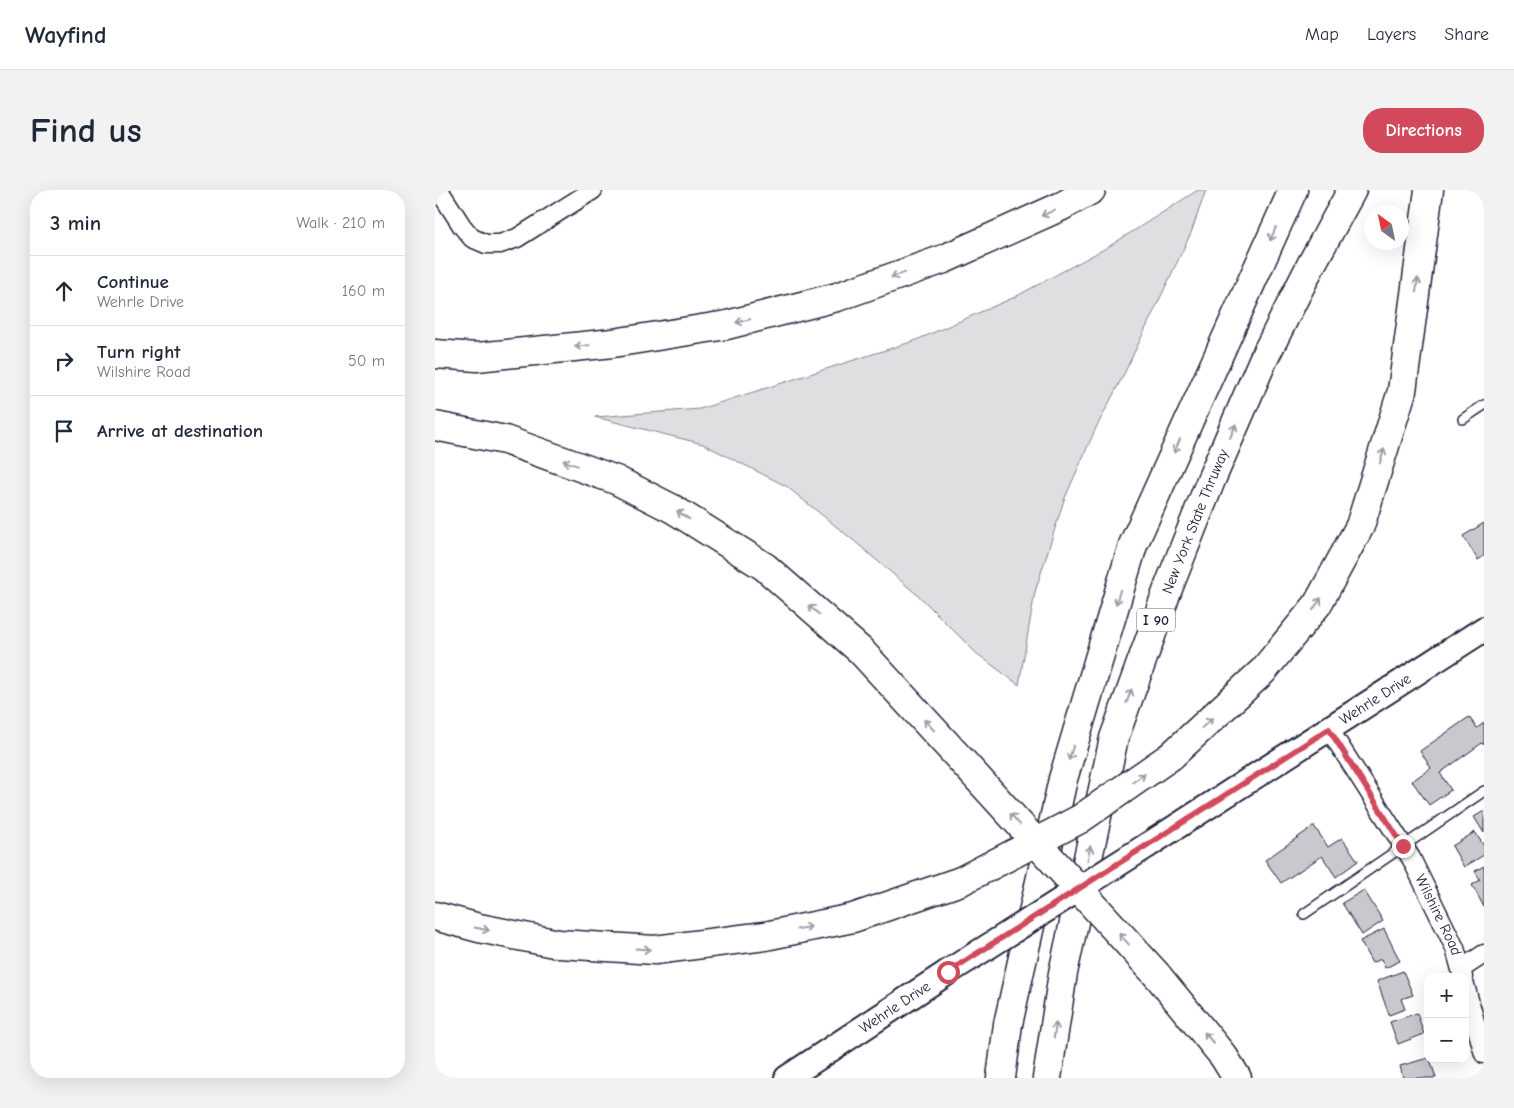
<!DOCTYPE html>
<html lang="en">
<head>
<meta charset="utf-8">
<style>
	:root { --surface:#fff; --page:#f2f2f3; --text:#1f2937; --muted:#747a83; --line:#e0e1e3; --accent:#d1495b }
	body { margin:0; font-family:"Comic Neue",sans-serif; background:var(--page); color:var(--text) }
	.controls { position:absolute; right:15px; bottom:15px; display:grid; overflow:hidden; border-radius:10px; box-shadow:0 5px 20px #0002 }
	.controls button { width:45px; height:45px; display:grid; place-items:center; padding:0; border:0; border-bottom:1px solid var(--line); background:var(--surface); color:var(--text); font:25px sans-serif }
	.compass { position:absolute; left:929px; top:15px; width:45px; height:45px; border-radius:50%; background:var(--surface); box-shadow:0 5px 20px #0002; rotate:327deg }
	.stop { position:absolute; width:15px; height:15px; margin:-11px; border:4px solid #d1495b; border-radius:50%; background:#fff }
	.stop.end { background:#d1495b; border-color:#fff; box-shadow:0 1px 5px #0008 }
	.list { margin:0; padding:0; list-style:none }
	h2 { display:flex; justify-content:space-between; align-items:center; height:65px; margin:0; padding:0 20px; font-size:21px }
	h2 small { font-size:16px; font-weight:400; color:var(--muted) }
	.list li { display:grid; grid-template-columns:32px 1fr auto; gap:15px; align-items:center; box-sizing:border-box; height:70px; padding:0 20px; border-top:1px solid var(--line) }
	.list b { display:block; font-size:19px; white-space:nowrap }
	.list p { margin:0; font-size:16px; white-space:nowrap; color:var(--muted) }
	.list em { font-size:16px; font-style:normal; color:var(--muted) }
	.icon { flex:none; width:28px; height:28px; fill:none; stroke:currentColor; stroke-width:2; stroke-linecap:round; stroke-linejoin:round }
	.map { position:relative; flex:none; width:1049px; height:888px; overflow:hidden; border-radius:20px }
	header { display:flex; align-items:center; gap:30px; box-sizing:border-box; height:70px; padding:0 25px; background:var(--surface); border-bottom:1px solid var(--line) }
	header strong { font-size:24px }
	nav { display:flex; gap:28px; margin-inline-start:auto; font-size:18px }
	.intro { display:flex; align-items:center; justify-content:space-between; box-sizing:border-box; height:120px; padding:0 30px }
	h1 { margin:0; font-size:35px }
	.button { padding:12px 22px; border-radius:20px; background:var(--accent); color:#fff; font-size:18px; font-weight:700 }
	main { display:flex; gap:30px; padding:0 30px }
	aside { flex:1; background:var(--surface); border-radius:20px; box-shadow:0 5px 20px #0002 }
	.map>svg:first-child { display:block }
	.green { fill:#dfdfe2; stroke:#80808e }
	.building { fill:#c8c8cf; stroke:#22223b }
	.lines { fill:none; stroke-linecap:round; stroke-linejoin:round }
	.lane-casing { stroke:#22223b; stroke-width:12 }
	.street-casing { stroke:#22223b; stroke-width:21 }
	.secondary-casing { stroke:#22223b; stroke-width:28 }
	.highway-casing { stroke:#22223b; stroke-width:31 }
	.lane { stroke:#fff; stroke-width:9 }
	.street { stroke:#fff; stroke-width:18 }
	.secondary { stroke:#fff; stroke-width:24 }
	.highway { stroke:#fff; stroke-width:28 }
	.secondary-bridge-casing { stroke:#22223b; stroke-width:28; stroke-linecap:butt }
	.highway-bridge-casing { stroke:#22223b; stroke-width:31; stroke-linecap:butt }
	.secondary-bridge { stroke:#fff; stroke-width:24 }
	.highway-bridge { stroke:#fff; stroke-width:28 }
	.oneway { stroke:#9c9ca7 }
	.route { stroke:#d1495b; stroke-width:6 }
	.labels { text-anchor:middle; stroke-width:4.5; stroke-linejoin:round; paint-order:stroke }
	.shield { fill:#fff; stroke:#646476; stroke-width:1 }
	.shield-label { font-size:14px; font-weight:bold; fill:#22223b }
	.street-label { font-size:15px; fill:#22223b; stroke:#fff }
</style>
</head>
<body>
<header>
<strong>Wayfind</strong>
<nav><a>Map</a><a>Layers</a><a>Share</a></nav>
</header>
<div class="intro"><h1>Find us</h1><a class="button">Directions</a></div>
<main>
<aside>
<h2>3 min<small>Walk · 210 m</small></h2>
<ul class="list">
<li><svg class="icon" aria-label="ahead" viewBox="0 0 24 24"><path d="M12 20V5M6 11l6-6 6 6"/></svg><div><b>Continue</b><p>Wehrle Drive</p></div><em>160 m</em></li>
<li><svg class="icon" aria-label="right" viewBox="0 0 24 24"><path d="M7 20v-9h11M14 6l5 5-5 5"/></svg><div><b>Turn right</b><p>Wilshire Road</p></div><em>50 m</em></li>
<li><svg class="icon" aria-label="arrive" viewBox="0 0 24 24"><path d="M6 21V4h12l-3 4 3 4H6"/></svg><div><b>Arrive at destination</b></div></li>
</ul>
</aside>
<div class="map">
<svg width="1049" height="888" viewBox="0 0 1049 888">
	<rect width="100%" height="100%" fill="#fff"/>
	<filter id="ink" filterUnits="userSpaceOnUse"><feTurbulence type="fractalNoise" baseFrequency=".02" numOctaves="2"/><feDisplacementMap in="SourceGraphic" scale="10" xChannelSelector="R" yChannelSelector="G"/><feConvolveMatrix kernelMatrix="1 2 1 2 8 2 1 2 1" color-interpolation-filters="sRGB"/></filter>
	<g filter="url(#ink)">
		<!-- green -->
		<path class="green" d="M763,0H771L756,43L689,184L660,240L629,310L600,402L584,495L541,463L486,408L418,350L351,296L268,254L160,227L265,219L479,151L580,107L673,57Z"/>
		<!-- building -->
		<path class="building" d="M1049,333V366L1043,370L1028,346Z
			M1034,527L1042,538L1049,533V555L1047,553L1005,583L1016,600L994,615L977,591L996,578L985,561Z
			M1049,621V643L1039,627Z
			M879,636L893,657L907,648L923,671L901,687L887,666L846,693L830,670Z
			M1040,642L1049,656V665L1029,677L1017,656Z
			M1049,676V717L1037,695L1045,690L1040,681Z
			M929,700L948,731L927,745L907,713Z
			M949,739L965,771L950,778L946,769L937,773L925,751Z
			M968,781L978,805L966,809L970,819L954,825L942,791Z
			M982,823L989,844L963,854L955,832Z
			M993,868L995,869L1001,888H968L965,876Z"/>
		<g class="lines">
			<defs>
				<path id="lane" d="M1028,229L1049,215
					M869,724L1049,601"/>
				<g id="street">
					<path d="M4,0L27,36L37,48L51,54H65L82,48L158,0"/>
					<path id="s1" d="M894,539L976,668L1020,758L1028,787"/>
					<path d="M1026,779L1049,764"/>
					<path d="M1030,795L1049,864"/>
				</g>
				<g id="secondary">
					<path id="s2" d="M713,655L1049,439"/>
					<path id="s3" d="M352,888L513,782"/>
				</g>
				<g id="highway">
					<path d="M0,164L42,167L178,153L292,135L402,107L509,69L627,16L656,0"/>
					<path d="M0,236L70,250L181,290L238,319L330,377L426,461L527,571"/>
					<path d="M736,566L828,481L882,415L925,336L967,201L994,0"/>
					<path d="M0,726L44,738L124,754L220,760L330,746L418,728L526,691"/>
					<path d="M722,785L789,867L802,888"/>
					<path d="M566,888L573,834L628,589L698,355L858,0"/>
					<path id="s4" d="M612,888L628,783L679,548L734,396L776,290L828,170L876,75L917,0"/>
				</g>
			</defs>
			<!-- lane casing -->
			<use href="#lane" class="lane-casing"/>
			<!-- street casing -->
			<use href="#street" class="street-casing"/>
			<!-- secondary casing -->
			<use href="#secondary" class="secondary-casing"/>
			<!-- highway casing -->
			<use href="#highway" class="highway-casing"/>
			<!-- lane -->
			<use href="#lane" class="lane"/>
			<!-- street -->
			<use href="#street" class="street"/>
			<!-- secondary -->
			<use href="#secondary" class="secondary"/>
			<!-- highway -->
			<use href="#highway" class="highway"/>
			<defs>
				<path id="secondary-bridge" d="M513,782L713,655"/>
				<path id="highway-bridge" d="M527,571L722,785
					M526,691L645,629L736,566"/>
			</defs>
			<!-- secondary-bridge casing -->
			<use href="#secondary-bridge" class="secondary-bridge-casing"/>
			<!-- highway-bridge casing -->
			<use href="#highway-bridge" class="highway-bridge-casing"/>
			<!-- secondary-bridge -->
			<use href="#secondary-bridge" class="secondary-bridge"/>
			<!-- highway-bridge -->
			<use href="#highway-bridge" class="highway-bridge"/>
		</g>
		<!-- one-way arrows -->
		<defs><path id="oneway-shaft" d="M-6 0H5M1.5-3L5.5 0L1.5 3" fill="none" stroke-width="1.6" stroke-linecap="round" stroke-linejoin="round" transform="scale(1.25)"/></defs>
		<g class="oneway">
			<use href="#oneway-shaft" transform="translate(613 23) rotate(156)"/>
			<use href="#oneway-shaft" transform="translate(838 44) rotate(114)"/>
			<use href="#oneway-shaft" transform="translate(463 85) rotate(161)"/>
			<use href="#oneway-shaft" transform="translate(982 95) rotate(-82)"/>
			<use href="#oneway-shaft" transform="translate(308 131) rotate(166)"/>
			<use href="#oneway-shaft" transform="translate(147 156) rotate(174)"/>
			<use href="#oneway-shaft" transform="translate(798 241) rotate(-67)"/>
			<use href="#oneway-shaft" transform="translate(742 256) rotate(114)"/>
			<use href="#oneway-shaft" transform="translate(947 266) rotate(-73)"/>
			<use href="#oneway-shaft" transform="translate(135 273) rotate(-160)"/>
			<use href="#oneway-shaft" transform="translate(248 325) rotate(-147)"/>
			<use href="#oneway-shaft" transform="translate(683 407) rotate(107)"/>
			<use href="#oneway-shaft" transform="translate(882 414) rotate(-56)"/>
			<use href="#oneway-shaft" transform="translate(379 420) rotate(-139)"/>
			<use href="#oneway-shaft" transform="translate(694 506) rotate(-70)"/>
			<use href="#oneway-shaft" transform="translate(772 533) rotate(-43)"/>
			<use href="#oneway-shaft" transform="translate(494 535) rotate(-133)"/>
			<use href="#oneway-shaft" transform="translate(636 563) rotate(107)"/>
			<use href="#oneway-shaft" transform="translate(704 588) rotate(-35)"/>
			<use href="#oneway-shaft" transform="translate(580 629) rotate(-132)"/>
			<use href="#oneway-shaft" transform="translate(654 663) rotate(-78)"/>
			<use href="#oneway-shaft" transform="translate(369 738) rotate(-11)"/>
			<use href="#oneway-shaft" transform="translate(47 739) rotate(12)"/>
			<use href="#oneway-shaft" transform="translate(689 749) rotate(-132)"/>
			<use href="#oneway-shaft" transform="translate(208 759) rotate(4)"/>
			<use href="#oneway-shaft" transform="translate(620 840) rotate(-82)"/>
			<use href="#oneway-shaft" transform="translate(774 848) rotate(-130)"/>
		</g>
	</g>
	<g class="lines" filter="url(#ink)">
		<!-- route -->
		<path class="route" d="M513,782L894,539L968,656"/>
	</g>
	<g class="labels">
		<!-- shield labels -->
		<rect class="shield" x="702" y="418.5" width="38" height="23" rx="4"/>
		<g class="shield-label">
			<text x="721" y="435">I 90</text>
		</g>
		<!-- street labels -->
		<g class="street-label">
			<text dy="5" stroke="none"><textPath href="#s4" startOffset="578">New York State Thruway</textPath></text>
			<text dy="5" stroke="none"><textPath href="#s2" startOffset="270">Wehrle Drive</textPath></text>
			<text dy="5" stroke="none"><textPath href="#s1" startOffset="216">Wilshire Road</textPath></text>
			<text dy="5" stroke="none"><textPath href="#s3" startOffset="129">Wehrle Drive</textPath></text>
		</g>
	</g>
</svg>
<div class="controls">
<button>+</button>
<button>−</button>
</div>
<svg class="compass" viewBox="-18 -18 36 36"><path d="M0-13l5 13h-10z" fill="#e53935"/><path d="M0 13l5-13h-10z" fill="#747a83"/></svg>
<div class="stop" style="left:513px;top:782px"></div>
<div class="stop end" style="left:968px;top:656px"></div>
</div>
</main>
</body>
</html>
